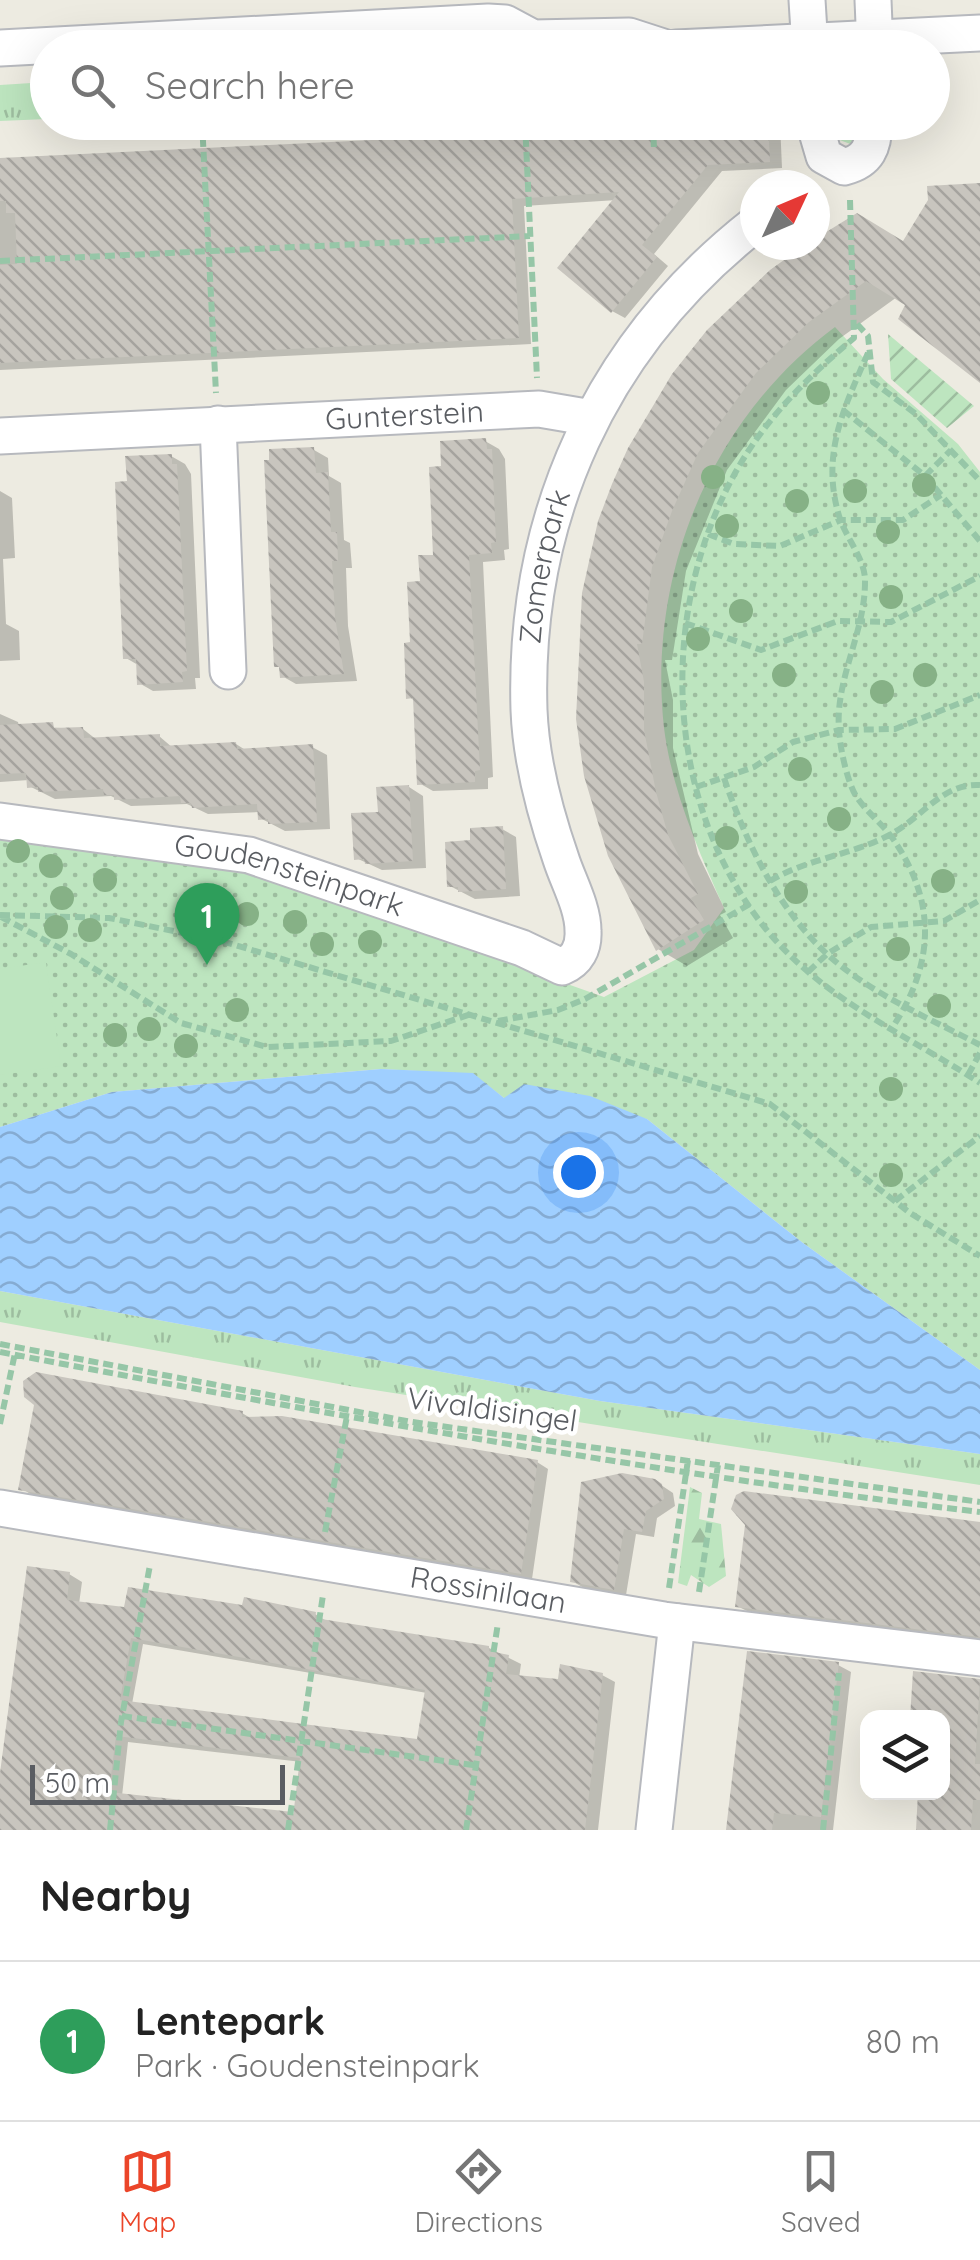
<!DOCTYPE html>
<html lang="en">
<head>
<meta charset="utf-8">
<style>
	:root { --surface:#fff; --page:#f2f2f2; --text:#222; --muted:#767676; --line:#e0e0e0; --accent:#eb4529 }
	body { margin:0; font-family:Quicksand,sans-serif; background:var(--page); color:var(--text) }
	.controls { position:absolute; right:30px; bottom:30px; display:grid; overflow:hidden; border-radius:20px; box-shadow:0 10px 40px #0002 }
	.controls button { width:90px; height:90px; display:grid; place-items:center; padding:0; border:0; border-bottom:2px solid var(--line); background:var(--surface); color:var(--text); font:50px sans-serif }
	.compass { position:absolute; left:740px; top:170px; width:90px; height:90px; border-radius:50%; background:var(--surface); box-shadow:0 10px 40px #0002; rotate:46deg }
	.scale { position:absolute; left:30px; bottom:25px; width:255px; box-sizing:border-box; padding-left:10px; border:5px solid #5a5d62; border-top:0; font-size:28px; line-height:35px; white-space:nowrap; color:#5a5d62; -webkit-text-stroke:8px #fff; paint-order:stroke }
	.you { position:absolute; left:578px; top:1172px; width:35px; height:35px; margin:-25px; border:8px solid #fff; border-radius:50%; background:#1a73e8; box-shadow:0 0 0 15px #1a73e833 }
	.badge { display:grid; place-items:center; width:65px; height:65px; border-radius:50%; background:var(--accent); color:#fff; font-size:32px; font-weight:700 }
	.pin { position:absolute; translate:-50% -82px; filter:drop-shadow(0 2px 5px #0008) }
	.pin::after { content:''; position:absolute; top:52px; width:35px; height:30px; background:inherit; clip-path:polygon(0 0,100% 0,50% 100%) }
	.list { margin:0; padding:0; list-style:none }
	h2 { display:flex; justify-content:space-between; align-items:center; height:130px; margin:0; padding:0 40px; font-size:42px }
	h2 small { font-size:32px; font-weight:400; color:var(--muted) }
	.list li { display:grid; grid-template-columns:65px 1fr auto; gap:30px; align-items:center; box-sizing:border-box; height:160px; padding:0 40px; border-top:2px solid var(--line) }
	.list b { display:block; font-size:38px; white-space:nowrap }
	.list p { margin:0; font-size:32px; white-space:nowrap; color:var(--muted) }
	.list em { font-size:32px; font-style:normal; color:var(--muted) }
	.icon { flex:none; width:55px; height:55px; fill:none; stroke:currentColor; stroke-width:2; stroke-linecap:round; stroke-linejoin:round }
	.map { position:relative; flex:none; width:980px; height:1830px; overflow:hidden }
	.search { position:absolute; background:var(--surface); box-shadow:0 10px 40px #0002; left:30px; right:30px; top:30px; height:110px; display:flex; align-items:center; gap:25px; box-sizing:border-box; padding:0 35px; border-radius:55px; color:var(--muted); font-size:38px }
	.sheet { height:290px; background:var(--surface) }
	nav { display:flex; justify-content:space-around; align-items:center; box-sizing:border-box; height:140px; border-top:2px solid var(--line); background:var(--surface); font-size:28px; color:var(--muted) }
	nav a { display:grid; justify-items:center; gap:5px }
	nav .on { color:var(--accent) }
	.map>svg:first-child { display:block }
	.grass { fill:url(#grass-tufts) }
	.forest { fill:url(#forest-firs) }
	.park { fill:url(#park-dots) }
	.garden { fill:url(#garden-furrows) }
	.pitch { fill:#bde5bf }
	.water { fill:url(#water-waves) }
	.shadow { fill:#0003; fill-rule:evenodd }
	.building { fill:url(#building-back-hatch); fill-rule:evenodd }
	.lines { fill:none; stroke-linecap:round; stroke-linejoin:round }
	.minor-casing { stroke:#b7b9be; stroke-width:39 }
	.path { stroke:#96c6a7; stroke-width:6; stroke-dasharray:10 5; stroke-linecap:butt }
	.minor { stroke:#fff; stroke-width:35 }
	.tree { fill:#86b186 }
	.labels { text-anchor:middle; stroke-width:9; stroke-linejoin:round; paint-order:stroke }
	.street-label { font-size:30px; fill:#5a5d62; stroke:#fff }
</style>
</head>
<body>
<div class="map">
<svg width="980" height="1830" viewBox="0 0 980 1830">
	<defs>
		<pattern id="grass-tufts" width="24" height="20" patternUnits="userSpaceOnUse" patternTransform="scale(2.5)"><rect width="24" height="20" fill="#bde5bf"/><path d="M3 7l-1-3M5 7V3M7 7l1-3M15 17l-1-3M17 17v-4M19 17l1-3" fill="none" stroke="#9dbd9f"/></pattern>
		<pattern id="forest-firs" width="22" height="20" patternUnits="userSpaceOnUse" patternTransform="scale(2.5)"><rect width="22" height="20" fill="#bde5bf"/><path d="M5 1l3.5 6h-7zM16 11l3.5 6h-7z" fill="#9dbd9f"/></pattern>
		<pattern id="park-dots" width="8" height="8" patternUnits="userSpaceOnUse" patternTransform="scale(2.5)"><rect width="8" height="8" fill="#bde5bf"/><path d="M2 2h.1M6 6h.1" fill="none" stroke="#9dbd9f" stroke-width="1.8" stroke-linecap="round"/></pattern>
		<pattern id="garden-furrows" width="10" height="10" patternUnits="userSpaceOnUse" patternTransform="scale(2.5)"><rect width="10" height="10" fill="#bde5bf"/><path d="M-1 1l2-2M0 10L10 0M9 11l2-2" fill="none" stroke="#9dbd9f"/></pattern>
		<pattern id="water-waves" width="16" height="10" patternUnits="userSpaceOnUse" patternTransform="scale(2.5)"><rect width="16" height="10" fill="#9fcfff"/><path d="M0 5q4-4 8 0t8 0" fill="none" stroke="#85abd2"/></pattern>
		<pattern id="building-back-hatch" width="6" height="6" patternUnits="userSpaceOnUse" patternTransform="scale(2.5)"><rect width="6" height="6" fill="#c8c5be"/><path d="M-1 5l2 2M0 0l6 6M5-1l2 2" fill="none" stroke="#a5a39e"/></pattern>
	</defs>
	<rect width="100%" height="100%" fill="#edebe1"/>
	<!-- grass -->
	<path class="grass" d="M47,82V119L0,121V85Z
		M830,123H864L853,145L837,139Z
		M0,1291L600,1401L980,1454V1485L355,1387L0,1322Z"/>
	<!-- forest -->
	<path class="forest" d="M690,1487L702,1493L699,1519L721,1524L726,1576L709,1587L691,1575L687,1586L678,1583Z"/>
	<!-- park -->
	<path class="park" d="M835,327L883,379L958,444L980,472V1370L803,1243L647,1119L504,1098L473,1074L381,1069L112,1092L0,1127V833L170,855L283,883L604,997L694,950L724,908C698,850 672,791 664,728C647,573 711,419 835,327Z"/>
	<!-- garden -->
	<path class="garden" d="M888,334L974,406L947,428L891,379Z"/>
	<!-- pitch -->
	<path class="pitch" d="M46,962L61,1066L0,1075V969Z"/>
	<!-- water -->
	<path class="water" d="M381,1069L473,1073L504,1098L524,1084L590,1096L647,1119L803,1243L980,1370V1454L600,1401L0,1291V1127L112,1092Z"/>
	<!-- shadow -->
	<path class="shadow" d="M537,122H780L782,168L722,171L654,254L668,266L625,318L612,311L617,200L524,206L531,344L0,370V161L538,134Z
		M980,186V381L897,297L839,339L786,390L727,470L686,571L672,660H665L673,700V748L698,854L726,912L720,915L733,938L687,966L658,949L584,595L812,245L904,244Z
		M485,441L499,449L505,459L509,549L504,550L505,560L483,562L493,777L488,778V789L433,791L419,783L415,701L409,697L413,644L422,584L435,557L444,468Z
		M314,450L328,458L329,476L341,483L344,540L350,543L352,568H346L348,626L357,681L296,684L282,676Z
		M171,456L185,464L191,474L200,678H195L196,689L153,691L139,683L138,665L126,658L130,484Z
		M0,491L12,498L15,558L3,559L6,624L19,631L20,660L0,661Z
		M0,714L18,722L19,726L83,729L97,740L159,736L173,748L236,744L247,751L312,747L327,755L330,829L285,831L260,818V812L208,814L187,804L131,806L111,796L55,799L29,786V780L0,782Z
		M409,787L423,796L426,868L382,870L356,858L380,814Z
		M502,829L516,837L520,896L475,899L450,886L473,842Z
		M242,1413L252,1419L537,1462L548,1469L532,1579L32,1495L21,1488Z
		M655,1481L673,1493L675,1506L657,1518L654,1537L636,1534L626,1595L584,1588L572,1581Z
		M734,1502L980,1524V1640L749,1612L737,1606L747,1524L736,1515Z
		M69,1574L82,1582L79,1604L126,1610L244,1608L315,1614L328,1622L489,1648L521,1664L519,1678L560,1682L602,1675L615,1682L598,1830H0V1795ZM143,1644L427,1693L419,1742L132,1704ZM128,1742L302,1762L296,1814L122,1796Z
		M838,1665L851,1672L833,1830H729Z
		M915,1674L980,1680V1830H918L942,1792V1718Z"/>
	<!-- building -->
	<path class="building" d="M535,122H768L770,162L708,165L642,245L657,257L611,313L557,268L619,192L512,199L519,338L0,363V265L17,264L15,213H6V201H0V158L535,132Z
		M980,183V383L898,319L905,305L866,281L809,322L756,373L698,453L672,511L652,567L642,644H637L644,682V730L656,792L668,835L698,894L691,898L704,920L656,951L608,856L584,776L576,719L582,593L598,521L612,484L628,448L672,374L707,330L770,270L805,245H815V239L857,213L903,241L928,200L927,186Z
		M486,438L487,449H492L496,542L491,543L492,553L469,555L480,770L475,771V782L417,785L413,698L406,699L404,643L410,642L407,582L420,581L418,555H433L429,467L441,466L440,441Z
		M314,447L316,473L328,472L331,532H337L338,561H332L335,617L344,674L280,678L279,667H274L264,460H269V449Z
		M172,454V464H177L187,671L182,672L183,682L137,685L136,659H123L115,482L127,481L125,456Z
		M53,722L54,728L83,727L84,738L160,734V746L236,742L237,749L313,744L317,822L268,824V819L258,820L257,804L192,808L191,803H181L180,796L114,800V795H104L103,789L38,792V787L27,788L26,773L0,774V725Z
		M409,785L413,861L365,864L364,859L354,860L351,813L378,812L376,787Z
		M503,826L506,889L458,892V887H447L445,842L470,840V828Z
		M36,1372L243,1411L242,1417L282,1416L538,1460L521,1574L18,1490L34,1405L24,1397L23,1381Z
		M622,1473L655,1479L662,1484L664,1499L646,1511L642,1532L624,1529L614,1590L570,1582L581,1482Z
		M744,1491L980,1522V1637L735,1607L745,1525L731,1509L736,1495Z
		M27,1566L70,1572L67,1600L124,1607L128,1587L242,1605L244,1597L316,1612L315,1618L489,1646V1651L509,1655L506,1674L558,1679L560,1664L603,1673L585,1830H0V1773ZM131,1638L425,1690L417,1739L120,1700ZM116,1736L300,1758L293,1817V1812L109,1792Z
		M747,1651L839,1662L821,1817L774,1813L772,1830H726Z
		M913,1671L980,1679L975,1764H980V1800H973L971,1830H916L918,1792H942V1718H910Z"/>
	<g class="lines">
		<defs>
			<g id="minor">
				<path d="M807,0L810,48"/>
				<path d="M873,0L875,48"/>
				<path d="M0,48L488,22L505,23L533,38L629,36L666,48"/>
				<path d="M676,48L980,33"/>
				<path d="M814,122L824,156L844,167C868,161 874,147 874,122"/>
				<path d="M218,424L228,671"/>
				<path id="s1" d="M0,436L539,409L592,418"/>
				<path id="s2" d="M0,821L249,855L522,948L562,967C577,961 584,948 583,931C583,907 568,881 561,859C544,810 531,761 529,710C523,516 601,345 755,224"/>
				<path id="s3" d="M0,1508L664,1620L980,1658"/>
				<path d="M654,1830L677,1622"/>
			</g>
		</defs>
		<!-- minor casing -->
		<use href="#minor" class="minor-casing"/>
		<!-- path -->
		<path class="path" d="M202,122L216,393
			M525,122L537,378
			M653,122L654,150
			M850,200L854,338C809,376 767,417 738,468C656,610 663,807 770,934C828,1002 907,1035 980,1083
			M0,261L530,236
			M857,324L868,336L873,382L916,414L980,481
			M868,353C843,410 820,456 840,519C847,539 866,561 865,582C865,633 835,679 839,730C840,748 847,781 856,796C865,810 880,822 891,836C938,902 935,965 890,1031
			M843,410L925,476L980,541
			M925,476L951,450
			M708,534L734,544L780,546L841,520H903L941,495
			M685,623L761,650L838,621L891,622L980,576
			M724,778C746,842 777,908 828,955C871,994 929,1018 980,1045
			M696,787L754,767L793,742L839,730L895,729L980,695
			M770,881C808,858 854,855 893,833C923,816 943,783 980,785
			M0,915L109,918L218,940L770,1104L910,1213L980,1256
			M1,917L71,954L181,1023L267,1047L391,1041L471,1014
			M808,972L827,954L871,927L944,921L980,900
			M498,1021L558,1010L585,999L750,904
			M968,1075L980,1053
			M895,1201L980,1136
			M0,1344L412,1422L980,1502
			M0,1352C325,1414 651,1473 980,1512
			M0,1424L15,1353
			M325,1532L347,1416
			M669,1588L688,1460
			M699,1592L718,1465
			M122,1716L473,1765
			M110,1830L121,1722L150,1565
			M288,1830L323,1595
			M466,1830L498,1623
			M823,1830L839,1673"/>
		<!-- minor -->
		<use href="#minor" class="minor"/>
	</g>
	<!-- trees -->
	<g class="tree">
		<circle cx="818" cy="393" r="12"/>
		<circle cx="713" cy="477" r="12"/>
		<circle cx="924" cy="485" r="12"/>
		<circle cx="855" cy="491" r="12"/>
		<circle cx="797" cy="501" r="12"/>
		<circle cx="727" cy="526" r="12"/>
		<circle cx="888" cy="532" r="12"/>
		<circle cx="891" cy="597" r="12"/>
		<circle cx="741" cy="611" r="12"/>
		<circle cx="698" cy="639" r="12"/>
		<circle cx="784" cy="675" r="12"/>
		<circle cx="925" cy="675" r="12"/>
		<circle cx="882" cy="692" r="12"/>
		<circle cx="800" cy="769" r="12"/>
		<circle cx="839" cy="819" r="12"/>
		<circle cx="727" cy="838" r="12"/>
		<circle cx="18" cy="851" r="12"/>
		<circle cx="51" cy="866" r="12"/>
		<circle cx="105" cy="880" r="12"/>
		<circle cx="943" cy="881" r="12"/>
		<circle cx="796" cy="892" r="12"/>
		<circle cx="62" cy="898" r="12"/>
		<circle cx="247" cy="914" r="12"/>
		<circle cx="295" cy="922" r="12"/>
		<circle cx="56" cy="927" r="12"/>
		<circle cx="90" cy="930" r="12"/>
		<circle cx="370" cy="942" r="12"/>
		<circle cx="322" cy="944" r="12"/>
		<circle cx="898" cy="949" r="12"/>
		<circle cx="939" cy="1006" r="12"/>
		<circle cx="237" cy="1010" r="12"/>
		<circle cx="149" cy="1029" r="12"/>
		<circle cx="115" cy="1035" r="12"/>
		<circle cx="186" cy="1046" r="12"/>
		<circle cx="891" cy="1089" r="12"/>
		<circle cx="891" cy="1175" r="12"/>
	</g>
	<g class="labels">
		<!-- street labels -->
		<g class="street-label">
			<text dy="10" stroke="none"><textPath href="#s1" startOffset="405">Gunterstein</textPath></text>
			<text dy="10" stroke="none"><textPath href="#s2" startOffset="1002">Zomerpark</textPath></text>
			<text dy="10" stroke="none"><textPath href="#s2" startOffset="295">Goudensteinpark</textPath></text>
			<text transform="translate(492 1410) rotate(8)" y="10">Vivaldisingel</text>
			<text dy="10" stroke="none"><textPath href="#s3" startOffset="495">Rossinilaan</textPath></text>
		</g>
	</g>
</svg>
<div class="controls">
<button><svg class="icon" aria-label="layers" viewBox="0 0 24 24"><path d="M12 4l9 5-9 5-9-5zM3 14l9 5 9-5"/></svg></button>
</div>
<svg class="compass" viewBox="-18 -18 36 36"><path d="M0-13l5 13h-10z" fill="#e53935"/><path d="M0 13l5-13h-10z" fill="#767676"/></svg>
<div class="scale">50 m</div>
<div class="you"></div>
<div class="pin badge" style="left:207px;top:965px;background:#2e9e5b">1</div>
<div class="search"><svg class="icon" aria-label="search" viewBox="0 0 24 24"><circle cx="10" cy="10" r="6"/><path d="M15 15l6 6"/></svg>Search here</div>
</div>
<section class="sheet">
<h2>Nearby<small></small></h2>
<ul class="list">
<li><span class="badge" style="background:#2e9e5b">1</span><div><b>Lentepark</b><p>Park · Goudensteinpark</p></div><em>80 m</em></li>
</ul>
</section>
<nav>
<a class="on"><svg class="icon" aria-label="map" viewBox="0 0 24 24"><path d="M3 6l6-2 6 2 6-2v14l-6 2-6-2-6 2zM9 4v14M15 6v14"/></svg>Map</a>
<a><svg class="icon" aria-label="directions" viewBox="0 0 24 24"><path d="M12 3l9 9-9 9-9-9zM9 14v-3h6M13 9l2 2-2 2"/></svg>Directions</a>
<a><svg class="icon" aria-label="saved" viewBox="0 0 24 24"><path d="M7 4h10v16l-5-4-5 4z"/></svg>Saved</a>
</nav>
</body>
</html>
